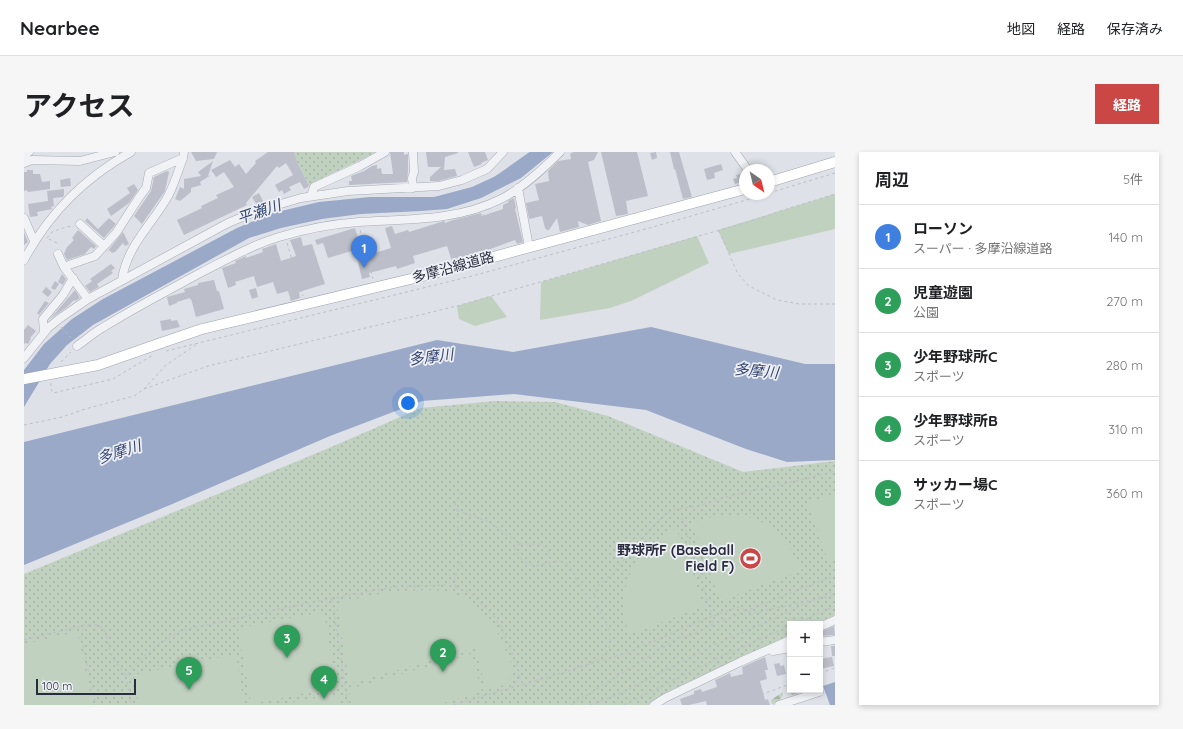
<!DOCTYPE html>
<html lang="ja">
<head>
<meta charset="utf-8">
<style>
	:root { --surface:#fff; --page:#f6f6f6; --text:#202124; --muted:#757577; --line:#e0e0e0; --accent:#ca4746 }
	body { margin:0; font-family:Quicksand,"Noto Sans JP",sans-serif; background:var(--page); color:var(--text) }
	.controls { position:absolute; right:12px; bottom:12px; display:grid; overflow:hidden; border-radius:0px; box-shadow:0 2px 6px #0003 }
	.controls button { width:36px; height:36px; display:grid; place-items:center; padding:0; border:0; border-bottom:1px solid var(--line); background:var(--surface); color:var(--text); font:20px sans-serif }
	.compass { position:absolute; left:715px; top:12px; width:36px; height:36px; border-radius:50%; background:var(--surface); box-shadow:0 2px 6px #0003; rotate:145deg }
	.scale { position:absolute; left:12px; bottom:10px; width:100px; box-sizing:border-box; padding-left:4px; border:2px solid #282c3e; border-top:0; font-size:11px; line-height:14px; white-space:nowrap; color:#282c3e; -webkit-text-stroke:3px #eef0f5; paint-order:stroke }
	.you { position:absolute; left:384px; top:251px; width:14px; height:14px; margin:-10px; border:3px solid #fff; border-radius:50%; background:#1a73e8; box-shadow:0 0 0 6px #1a73e833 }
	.badge { display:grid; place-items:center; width:26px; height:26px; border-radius:50%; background:var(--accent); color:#fff; font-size:13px; font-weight:700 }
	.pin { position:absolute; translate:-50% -33px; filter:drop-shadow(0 1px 2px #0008) }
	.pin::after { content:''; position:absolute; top:21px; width:14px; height:12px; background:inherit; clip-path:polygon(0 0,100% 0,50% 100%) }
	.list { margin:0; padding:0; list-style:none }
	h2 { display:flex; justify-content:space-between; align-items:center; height:52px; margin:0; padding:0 16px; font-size:17px }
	h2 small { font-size:13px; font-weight:400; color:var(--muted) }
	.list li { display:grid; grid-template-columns:26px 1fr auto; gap:12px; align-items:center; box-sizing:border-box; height:64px; padding:0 16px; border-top:1px solid var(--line) }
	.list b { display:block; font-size:15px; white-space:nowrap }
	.list p { margin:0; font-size:13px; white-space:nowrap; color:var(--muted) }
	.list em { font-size:13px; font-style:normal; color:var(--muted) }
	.map { position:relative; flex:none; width:811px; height:553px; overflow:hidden; border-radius:0px }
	header { display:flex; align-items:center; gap:24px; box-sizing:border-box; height:56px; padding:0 20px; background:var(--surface); border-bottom:1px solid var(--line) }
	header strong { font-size:19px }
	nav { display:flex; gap:22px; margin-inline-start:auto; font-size:14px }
	.intro { display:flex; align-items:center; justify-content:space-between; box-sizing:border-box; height:96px; padding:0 24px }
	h1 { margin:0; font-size:28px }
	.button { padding:10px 18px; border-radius:0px; background:var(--accent); color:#fff; font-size:14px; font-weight:700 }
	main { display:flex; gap:24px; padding:0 24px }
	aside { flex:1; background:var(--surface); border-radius:0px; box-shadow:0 2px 6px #0003 }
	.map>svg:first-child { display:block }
	.grass { fill:url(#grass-dots) }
	.forest { fill:url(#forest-firs) }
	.park { fill:#c1d1c0 }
	.water { fill:#9aa9c7 }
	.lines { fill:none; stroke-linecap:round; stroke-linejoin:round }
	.river { stroke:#9aa9c7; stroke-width:12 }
	.building { fill:#bcbfca }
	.minor-casing { stroke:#a7abb4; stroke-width:9 }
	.major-casing { stroke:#9ea3b3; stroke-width:11 }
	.path { stroke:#bdbfc6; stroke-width:1; stroke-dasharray:3 3; stroke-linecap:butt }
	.minor { stroke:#f1f2f6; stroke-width:8 }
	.major { stroke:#fff; stroke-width:10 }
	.major-bridge-casing { stroke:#9ea3b3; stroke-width:11; stroke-linecap:butt }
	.major-bridge { stroke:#fff; stroke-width:10 }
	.labels { text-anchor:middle; stroke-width:3.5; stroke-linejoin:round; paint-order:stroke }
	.street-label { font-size:14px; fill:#282c3e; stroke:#eef0f5 }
	.poi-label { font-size:14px; font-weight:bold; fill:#282c3e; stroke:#eef0f5; text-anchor:end }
	.water-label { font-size:15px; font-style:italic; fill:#334571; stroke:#eef0f5 }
</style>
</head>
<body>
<header>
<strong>Nearbee</strong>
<nav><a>地図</a><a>経路</a><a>保存済み</a></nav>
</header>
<div class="intro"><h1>アクセス</h1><a class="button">経路</a></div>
<main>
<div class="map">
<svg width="811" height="553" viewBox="0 0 811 553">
	<defs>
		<pattern id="grass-dots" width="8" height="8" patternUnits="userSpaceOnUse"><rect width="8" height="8" fill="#c1d1c0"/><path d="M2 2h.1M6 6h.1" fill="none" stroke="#a6b4a6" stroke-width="1.8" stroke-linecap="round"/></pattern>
		<pattern id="forest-firs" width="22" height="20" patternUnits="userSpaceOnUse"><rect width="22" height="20" fill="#c1d1c0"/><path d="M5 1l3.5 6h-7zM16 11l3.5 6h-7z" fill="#a6b4a6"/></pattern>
	</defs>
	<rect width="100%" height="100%" fill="#dee1e7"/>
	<!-- grass -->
	<path class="grass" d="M270,0H351C330,13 306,20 286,34L274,12Z
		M471,249L531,250L584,264L719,320L811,309V463L791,472H766V483L649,537L624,553H0V422L305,296L397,256Z"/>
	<!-- forest -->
	<path class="forest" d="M759,540V543C756,548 754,552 748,552L747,548Z"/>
	<!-- park -->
	<path class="park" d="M811,42V77L705,102L694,78Z
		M673,84L685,111L607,149L586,156L516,168L517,130Z
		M467,144L483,165L451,174L435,167L433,154Z
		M811,341V405L804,408L784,351Z
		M719,363L745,373L765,395L778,418L696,449L668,371L693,364Z
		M652,376L680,454L605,483C594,450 600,419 626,394C632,387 643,382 652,376Z
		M411,438L429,441L445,448L469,471L485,506L489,518L485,532L462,537L451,496L325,532L313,451L369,439Z
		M300,460L313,535L227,552L214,476Z
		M53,480L69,553H0V492Z
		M212,502L220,553H115L110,523Z
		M447,502L458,540L412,553H327L325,537Z
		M314,542L316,553H254Z"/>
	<!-- water -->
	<path class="water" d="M520,0H529L497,26L457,46L423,57L397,59L337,62L298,67L257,76L225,86L69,173L43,193L26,212L0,255V218L20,192L48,167L79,147L213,76L249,61L295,50L346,45H410L448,35L474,23L494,19Z
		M627,175L781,212H811V308L763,310L722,297L622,258L490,242L398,249L306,284L146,353L0,413V290L413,188L489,200Z
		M811,530V553H806L799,534Z"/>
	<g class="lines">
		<!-- river -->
		<path class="river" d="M475,29L509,5L514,0"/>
	</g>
	<!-- building -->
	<path class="building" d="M167,0H193L190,7L172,9Z
		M244,0H270L274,12L285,33L284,35L280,37L276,30L265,35L267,38L260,42L258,38L255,40L251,33L269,23L262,11L255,16L253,14L222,51L223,53L160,83L153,68L178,56L177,54L194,46L192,43L210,35L200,20L192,25L187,18L206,8L211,15L215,12L222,22L232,11L231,9Z
		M366,0H380V3L384,2V19L383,30L325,33V29H328L327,24L340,19L348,14L353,13V17L357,16L358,22H369Z
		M402,0H434V1L421,5L420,18L431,17L433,24L414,29H406V25L417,15H404Z
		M444,0H461L464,8L457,11L458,12L450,15Z
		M549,0H574L570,8L564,10L577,69L564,73L554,69L555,75L536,80L533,66L525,78H523L521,76L518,64L505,67L502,51L515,48L511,32L525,29L524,19L534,9L547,7L546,2Z
		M577,0H613L624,44L602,49L604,62L592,64Z
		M632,0L633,6L628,8L626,1Z
		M646,0H655L668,45L659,47L651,17H650Z
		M189,9L184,24L187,23L176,30L177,33L167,36V40L156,49L151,47L156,35L160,37V27L177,24L174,20Z
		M697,12L699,18L690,21L691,26L683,28L680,17Z
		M3,18H9V22H16L18,30L26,29V37L4,40L3,38L0,39V20H3Z
		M143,19L145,20L141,39L118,72L110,64L127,39L130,25Z
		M717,22L720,29L711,32L709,27L713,26L712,23Z
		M46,26L47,34L37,35L36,28Z
		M110,32L114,38L105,51L87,64L83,57L106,41L103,36Z
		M40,37V43L39,45L29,46L30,54L27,55L28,57L13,60L14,64L6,65L4,52L24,49L23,39Z
		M235,41L240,51L233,53L228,45Z
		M490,46L492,56L491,57L499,90L493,92L491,88L456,101V99L428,109L423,94L389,104L391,111L373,117L372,114L345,121L346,125L338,127L331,98L304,106L299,91L293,93L291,88L331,76L339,103L341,104L367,96L361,76L368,74L371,82L384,78L385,80L420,69L421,71L429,68L457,61L458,64L479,57V53L485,50L484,49Z
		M63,66L74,77L85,66L92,72L80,86L61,69Z
		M54,78L72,94L70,97L67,95L61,102L43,108L40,102L43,95L50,88L48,86Z
		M0,80L4,90L0,93Z
		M99,80L105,92L101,94L99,91L91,100L88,101L85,98L82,101Z
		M277,85L279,94L288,92L301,132L275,140L276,146L267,149L264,139L253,142L249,130L233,135L230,124L211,130L212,133L204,136L198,116L212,111L211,109L222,104V106L239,100L238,97L252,92L257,109L272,104L266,88Z
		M87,112L91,116L87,119L89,121L73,132L75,135L66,140L61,134L68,129L66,127Z
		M38,122L42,127L39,133L34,130Z
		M190,128L193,139H195L200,157L172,165L167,147L166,148V146L153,150V151L145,154L143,145L161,140L160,137L174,133V131Z
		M31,129L35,132L31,138L27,136Z
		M22,135L28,140L24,145L18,140Z
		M232,136L234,145L228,147L225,138Z
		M51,138L56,146L51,149L50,148L43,155L26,167Z
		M21,149L25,151L15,163L13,161Z
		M147,167V169L153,168L156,175L138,179L136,169Z
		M4,173L12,179L6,186L7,187L4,192L2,191L0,192V178Z
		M810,474L811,483L796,484V480Z
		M807,494H811V504H808Z
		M741,505L744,518H741L743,527L736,529L741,548L744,547L746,553H683L682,549L665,553H658L656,547L670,542V539L677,537L678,540L693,535L691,528L706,521L707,525L719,522L718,515Z
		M808,505L810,514L796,517V507Z
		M756,511V514L760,513L762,522L753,524L750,512Z
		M771,538H781V539L768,543L766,540Z"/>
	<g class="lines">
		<defs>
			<path id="minor" d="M389,0L390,20L388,26L389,36
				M711,0L724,18
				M0,4L5,0
				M0,11L8,8L56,9L91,0
				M494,36L505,95
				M287,44L290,35L336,14L361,0
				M0,66L10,89
				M56,72L80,94
				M34,102L40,115L64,147
				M0,108C25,61 60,26 107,0
				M45,113L71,104L92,81L116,44L122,36L125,21L159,6
				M98,128C102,96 127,73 143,46C150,34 154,19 159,6L160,0
				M20,181L19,167L39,143L49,126
				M53,194C62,188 69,181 78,176C110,156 145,138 178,120C204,107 228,93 255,85C281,77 308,72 335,70C384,67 433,69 477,47C499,36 519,17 536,0
				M0,206L24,176L35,167L64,147L204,71L233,59L277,46L324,39L415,34L438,28L463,17L479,0
				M796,475L811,468
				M796,490L811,488
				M749,499L766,496
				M630,553L641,546L716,510L766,488
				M755,553L795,540"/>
			<path id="major" d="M745,30L811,10
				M137,191L178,177L399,124L721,37"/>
		</defs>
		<!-- minor casing -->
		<use href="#minor" class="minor-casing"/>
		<!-- major casing -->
		<use href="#major" class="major-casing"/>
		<!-- path -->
		<path class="path" d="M745,41L811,21
			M740,42L741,46
			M459,62L471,95
			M336,78L349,127
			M695,79L714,122L725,134L753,148L775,152H811
			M23,86L28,80L42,75L50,74
			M25,87L33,91
			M263,91L279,144
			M37,175L48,187
			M142,199L448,124L629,75L743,42
			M37,210L47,200
			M27,231V237L29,241L89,227L129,203
			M120,237L184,214L433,154L734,67L756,59L811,42
			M0,273L38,265L61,257L110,244L120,237L142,213L173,192
			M433,358L463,369L496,392H517L524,399L526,409
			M658,366L688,464
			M496,392L493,393L491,396C493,406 506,416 517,413C524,412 531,408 539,410C549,413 551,427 556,435C560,440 564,445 569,449
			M432,435L430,431V428L437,410L438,394L434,375L433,358L431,350L436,343L435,338
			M794,446L811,438
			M308,447L324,553
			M681,467L691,470L700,468L773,438L811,424
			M771,472L811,454
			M65,473L59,477L57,484L72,553
			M0,488L66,472C71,472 75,472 78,476C84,481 83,492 86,500C90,509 96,516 102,524C118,504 136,489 159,478L279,452L369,435L424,433L434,436L446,441L455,449L472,467L479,479L494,516L495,521L492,531L487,536L429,553
			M556,515L599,502L681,467L714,455L722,459L731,461L811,443
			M544,519C568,510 598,505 582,471C579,463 573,456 570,449L572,438L575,433L587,423L631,372L643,361L649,358L677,353L713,342L781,327L811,319
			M796,521L811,516
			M102,524L107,553
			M495,524L499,532
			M487,536L544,519
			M547,553L654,486L666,484L695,469
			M566,553L597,541L692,492L754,465L789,448
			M600,553L694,506L766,474
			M709,553L766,532"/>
		<!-- minor -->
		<use href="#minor" class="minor"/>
		<!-- major -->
		<use href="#major" class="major"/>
		<defs>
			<path id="major-bridge" d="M0,227L74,213L137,191"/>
		</defs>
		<!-- major-bridge casing -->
		<use href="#major-bridge" class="major-bridge-casing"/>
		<!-- major-bridge -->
		<use href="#major-bridge" class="major-bridge"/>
	</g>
	<!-- icons -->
	<defs>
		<symbol id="stadium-disc" viewBox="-11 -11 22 22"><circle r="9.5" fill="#ca4746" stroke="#eef0f5"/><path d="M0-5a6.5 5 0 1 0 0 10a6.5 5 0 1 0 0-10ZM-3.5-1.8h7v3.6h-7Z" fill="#fff"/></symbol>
	</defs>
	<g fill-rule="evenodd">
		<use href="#stadium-disc" x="714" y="394" width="25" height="25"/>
	</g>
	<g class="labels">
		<!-- street labels -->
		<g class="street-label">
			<text transform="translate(429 115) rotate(-15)" y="5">多摩沿線道路</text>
		</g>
		<!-- poi labels -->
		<g class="poi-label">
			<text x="710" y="403">野球所F (Baseball<tspan x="710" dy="16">Field F)</tspan></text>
		</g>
		<!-- water labels -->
		<g class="water-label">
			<text transform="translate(235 60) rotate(-19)" y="5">平瀬川</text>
			<text transform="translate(407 205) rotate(-7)" y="5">多摩川</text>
			<text transform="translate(732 219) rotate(5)" y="5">多摩川</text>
			<text transform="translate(95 300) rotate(-18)" y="5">多摩川</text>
		</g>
	</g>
</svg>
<div class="controls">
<button>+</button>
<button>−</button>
</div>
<svg class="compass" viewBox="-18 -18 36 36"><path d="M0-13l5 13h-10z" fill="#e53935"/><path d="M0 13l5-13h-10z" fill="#757577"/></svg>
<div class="scale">100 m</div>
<div class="you"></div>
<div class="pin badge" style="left:340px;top:116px;background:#3f7fe0">1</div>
<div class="pin badge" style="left:419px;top:520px;background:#2e9e5b">2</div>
<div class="pin badge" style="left:263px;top:506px;background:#2e9e5b">3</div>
<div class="pin badge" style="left:300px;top:547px;background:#2e9e5b">4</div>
<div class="pin badge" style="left:165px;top:538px;background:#2e9e5b">5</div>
</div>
<aside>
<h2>周辺<small>5件</small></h2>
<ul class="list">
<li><span class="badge" style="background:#3f7fe0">1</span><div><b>ローソン</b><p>スーパー · 多摩沿線道路</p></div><em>140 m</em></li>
<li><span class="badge" style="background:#2e9e5b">2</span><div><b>児童遊園</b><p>公園</p></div><em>270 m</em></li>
<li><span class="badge" style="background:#2e9e5b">3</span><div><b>少年野球所C</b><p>スポーツ</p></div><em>280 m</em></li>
<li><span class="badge" style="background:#2e9e5b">4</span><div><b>少年野球所B</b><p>スポーツ</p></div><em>310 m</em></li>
<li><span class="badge" style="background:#2e9e5b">5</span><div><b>サッカー場C</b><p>スポーツ</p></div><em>360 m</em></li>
</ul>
</aside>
</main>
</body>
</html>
